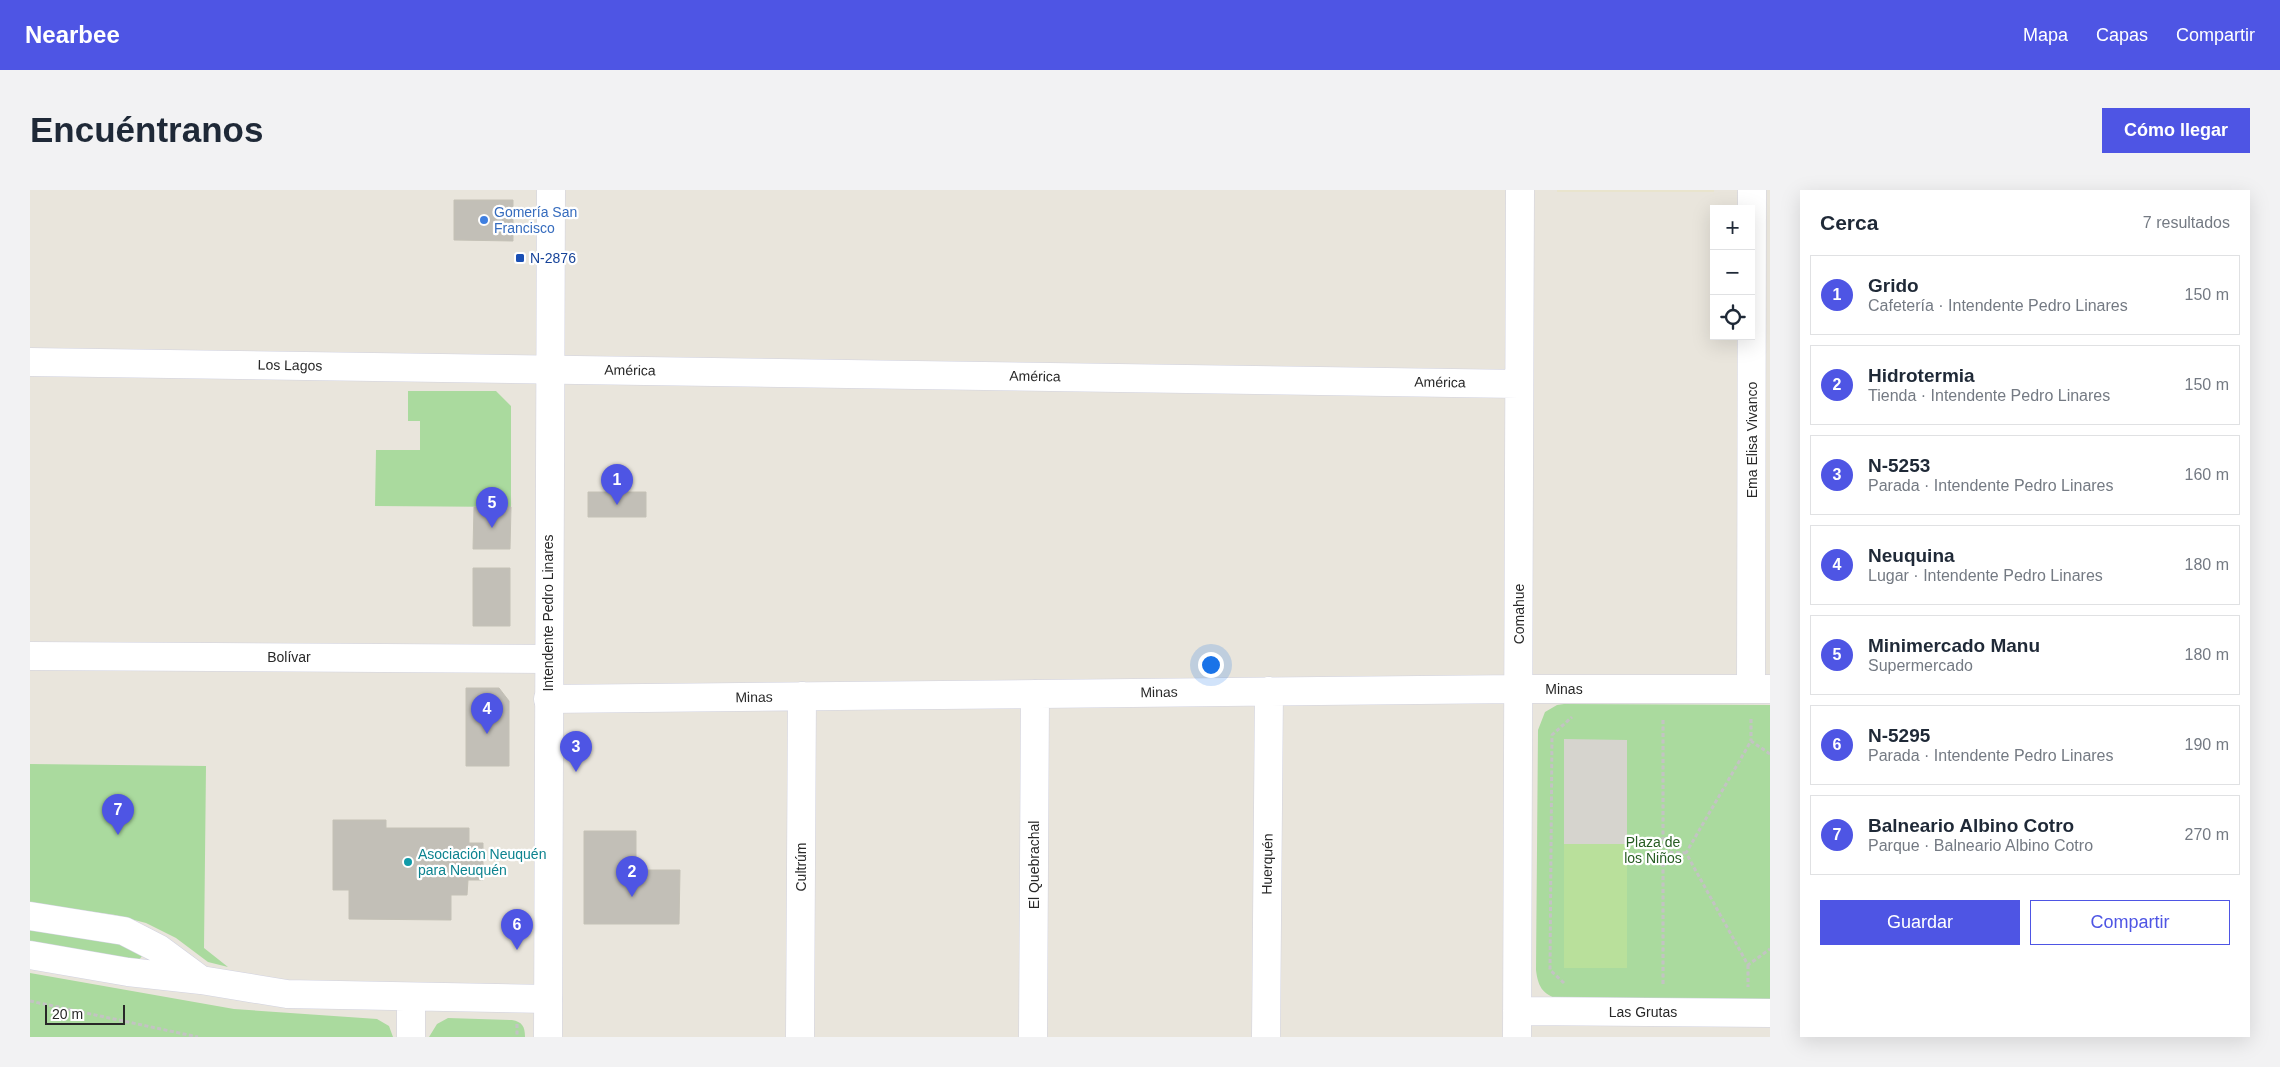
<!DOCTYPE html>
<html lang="es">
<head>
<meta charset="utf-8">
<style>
	:root { --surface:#fff; --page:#f2f2f3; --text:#1f2937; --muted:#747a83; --line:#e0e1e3; --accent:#4e55e4 }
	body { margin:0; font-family:Arial,sans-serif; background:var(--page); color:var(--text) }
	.controls { position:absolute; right:15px; top:15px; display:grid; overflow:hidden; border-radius:0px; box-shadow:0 5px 20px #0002 }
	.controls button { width:45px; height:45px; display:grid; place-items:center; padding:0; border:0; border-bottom:1px solid var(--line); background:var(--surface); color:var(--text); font:25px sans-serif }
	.scale { position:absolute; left:15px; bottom:12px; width:80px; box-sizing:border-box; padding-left:5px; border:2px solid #282828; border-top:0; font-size:14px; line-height:18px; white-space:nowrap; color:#282828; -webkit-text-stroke:4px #fff; paint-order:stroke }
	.you { position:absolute; left:1180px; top:474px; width:18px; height:18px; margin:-12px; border:4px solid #fff; border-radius:50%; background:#1a73e8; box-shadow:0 0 0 8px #1a73e833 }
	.badge { display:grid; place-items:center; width:32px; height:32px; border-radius:50%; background:var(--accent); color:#fff; font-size:16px; font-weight:700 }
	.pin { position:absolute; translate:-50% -41px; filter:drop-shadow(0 1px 2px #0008) }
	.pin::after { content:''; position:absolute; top:26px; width:18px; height:15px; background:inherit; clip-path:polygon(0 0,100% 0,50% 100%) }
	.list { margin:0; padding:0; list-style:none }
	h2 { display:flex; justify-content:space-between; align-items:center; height:65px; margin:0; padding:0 20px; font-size:21px }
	h2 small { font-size:16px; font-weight:400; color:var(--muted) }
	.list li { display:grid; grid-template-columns:32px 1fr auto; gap:15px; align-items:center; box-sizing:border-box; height:80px; margin:0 10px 10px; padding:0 10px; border:1px solid var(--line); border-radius:0px }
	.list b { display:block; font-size:19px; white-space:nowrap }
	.list p { margin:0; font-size:16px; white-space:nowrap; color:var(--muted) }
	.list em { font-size:16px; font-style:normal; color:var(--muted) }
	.actions { display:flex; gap:10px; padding:15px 20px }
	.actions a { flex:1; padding:11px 0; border:1px solid var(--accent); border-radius:0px; text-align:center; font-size:18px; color:var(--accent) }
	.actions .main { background:var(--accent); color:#fff }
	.icon { flex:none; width:28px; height:28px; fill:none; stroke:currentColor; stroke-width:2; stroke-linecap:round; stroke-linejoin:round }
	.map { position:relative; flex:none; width:1740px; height:847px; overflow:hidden; border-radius:0px }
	header { display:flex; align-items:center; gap:30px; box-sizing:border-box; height:70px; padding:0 25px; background:var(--accent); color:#fff }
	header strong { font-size:24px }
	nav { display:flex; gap:28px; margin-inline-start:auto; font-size:18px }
	.intro { display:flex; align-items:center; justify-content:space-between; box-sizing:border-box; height:120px; padding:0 30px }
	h1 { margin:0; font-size:35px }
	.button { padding:12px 22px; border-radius:0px; background:var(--accent); color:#fff; font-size:18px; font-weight:700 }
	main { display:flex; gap:30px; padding:0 30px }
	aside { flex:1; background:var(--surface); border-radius:0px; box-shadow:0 5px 20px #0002 }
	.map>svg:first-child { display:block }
	.education { fill:#e9e4cd }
	.green { fill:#aada9e }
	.pitch { fill:#b9e09b }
	.plaza { fill:#d6d4ce }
	.building { fill:#c2bfb7; stroke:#c4c1b6 }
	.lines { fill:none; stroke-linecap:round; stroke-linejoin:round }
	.street-casing { stroke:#d1d2e0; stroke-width:29 }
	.secondary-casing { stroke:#d1d2e0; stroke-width:29 }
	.path { stroke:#c3c3c3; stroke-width:3; stroke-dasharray:4 2.5; stroke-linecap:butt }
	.street { stroke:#fff; stroke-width:28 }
	.secondary { stroke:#fff; stroke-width:28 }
	.shop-dot { fill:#3f7fe0; stroke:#fff; stroke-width:2 }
	.transit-dot { fill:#1a4fb4; stroke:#fff; stroke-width:2 }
	.culture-dot { fill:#0f9aa8; stroke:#fff; stroke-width:2 }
	.labels { text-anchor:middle; stroke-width:4.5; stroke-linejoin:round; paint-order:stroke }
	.shop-label { font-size:14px; fill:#366cbe; stroke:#fff; text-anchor:start }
	.transit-label { font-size:14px; fill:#164399; stroke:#fff; text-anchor:start }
	.street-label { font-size:14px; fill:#282828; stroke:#fff }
	.park-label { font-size:14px; fill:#265c22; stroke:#fff }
	.culture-label { font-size:14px; fill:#0d838f; stroke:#fff; text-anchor:start }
</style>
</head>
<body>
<header>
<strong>Nearbee</strong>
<nav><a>Mapa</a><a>Capas</a><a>Compartir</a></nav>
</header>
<div class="intro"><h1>Encuéntranos</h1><a class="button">Cómo llegar</a></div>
<main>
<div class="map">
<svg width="1740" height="847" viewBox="0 0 1740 847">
	<rect width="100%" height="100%" fill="#e9e5dc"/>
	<!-- education -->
	<path class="education" d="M1527,0H1684V2H1527Z"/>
	<!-- green -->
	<path class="green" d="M378,201H466L481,216V317L345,316L346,260H390V231H378Z
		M1534,514L1740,515V810L1528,809C1512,804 1508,796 1506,780L1508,540L1515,522L1527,515Z
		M0,574L176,576L174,758L198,777L178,772L146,748L116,733L85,725L0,713Z
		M0,736L101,753L112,766L108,771L0,757Z
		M0,783L204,819L347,829L359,836L363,847H0Z
		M418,828L482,830C492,832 495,836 495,847H399L407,834Z"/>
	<!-- pitch -->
	<path class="pitch" d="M1534,654H1597V778H1534Z"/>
	<!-- plaza -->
	<path class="plaza" d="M1534,549L1597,550V654H1534Z"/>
	<!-- building -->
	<path class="building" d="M424,10H483V51L424,50Z
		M558,302H616V327H558Z
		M444,317H481L480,359H443Z
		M443,378H480V436H443Z
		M436,498H469L479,511V576H436Z
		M303,630H356V638H439V653H453V690H438L437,705H421V730L319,729V700H303Z
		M554,641H606V680H650L649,734H554Z"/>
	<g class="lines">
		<defs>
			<path id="street" d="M0,172L1489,194
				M0,466L518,469
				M1721,499L1722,0
				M518,509L1488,499H1740
				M0,726L94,741L129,759L171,790
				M0,765L98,782L171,790L257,804L518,809
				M1487,821L1740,823
				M381,847V807
				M770,847L772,506
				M1003,847L1005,504
				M1236,847L1239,501
				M1487,847L1490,0"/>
			<path id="secondary" d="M518,847L521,0"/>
		</defs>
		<!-- street casing -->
		<use href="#street" class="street-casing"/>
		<!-- secondary casing -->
		<use href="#secondary" class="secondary-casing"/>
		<!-- path -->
		<path class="path" d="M1721,529V551
			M1740,564L1721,551L1656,663L1718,775L1740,759
			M1633,662L1656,663
			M1718,775V797
			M1534,793L1520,780L1522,545L1542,527
			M1633,794V528
			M0,811L168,847
			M487,834V847"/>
		<!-- street -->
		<use href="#street" class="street"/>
		<!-- secondary -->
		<use href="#secondary" class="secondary"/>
	</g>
	<!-- markers -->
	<circle class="shop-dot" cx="454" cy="30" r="5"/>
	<rect class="transit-dot" x="485" y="63" width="10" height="10" rx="2.5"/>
	<circle class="culture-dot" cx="378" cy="672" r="5"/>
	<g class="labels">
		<!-- shop labels -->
		<g class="shop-label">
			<text x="464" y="27">Gomería San<tspan x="464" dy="16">Francisco</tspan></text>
		</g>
		<!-- transit labels -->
		<g class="transit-label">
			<text x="500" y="73">N-2876</text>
		</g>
		<!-- street labels -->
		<g class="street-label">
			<text transform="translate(260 175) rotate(1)" y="5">Los Lagos</text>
			<text transform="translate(600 180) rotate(1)" y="5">América</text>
			<text transform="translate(1005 186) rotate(1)" y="5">América</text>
			<text transform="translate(1410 192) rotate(1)" y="5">América</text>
			<text transform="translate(1722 250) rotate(-90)" y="5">Ema Elisa Vivanco</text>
			<text transform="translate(518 423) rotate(-90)" y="5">Intendente Pedro Linares</text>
			<text transform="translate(1489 424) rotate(-90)" y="5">Comahue</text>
			<text x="259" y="472">Bolívar</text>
			<text x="1534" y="504">Minas</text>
			<text transform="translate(1129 502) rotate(-1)" y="5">Minas</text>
			<text transform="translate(724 507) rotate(-1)" y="5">Minas</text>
			<text transform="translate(1237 674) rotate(-89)" y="5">Huerquén</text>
			<text transform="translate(1004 675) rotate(-90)" y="5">El Quebrachal</text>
			<text transform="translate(771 677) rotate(-90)" y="5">Cultrúm</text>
			<text x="1613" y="827">Las Grutas</text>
		</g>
		<!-- park labels -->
		<g class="park-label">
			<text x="1623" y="657">Plaza de<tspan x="1623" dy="16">los Niños</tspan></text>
		</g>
		<!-- culture labels -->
		<g class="culture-label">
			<text x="388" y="669">Asociación Neuquén<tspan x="388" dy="16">para Neuquén</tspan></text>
		</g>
	</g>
</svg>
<div class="controls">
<button>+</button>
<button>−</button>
<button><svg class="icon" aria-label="locate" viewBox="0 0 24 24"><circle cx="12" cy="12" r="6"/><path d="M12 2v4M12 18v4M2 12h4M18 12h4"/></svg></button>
</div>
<div class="scale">20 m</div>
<div class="you"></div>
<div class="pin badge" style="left:587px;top:315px">1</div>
<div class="pin badge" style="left:602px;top:707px">2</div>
<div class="pin badge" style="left:546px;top:582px">3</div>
<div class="pin badge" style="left:457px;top:544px">4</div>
<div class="pin badge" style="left:462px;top:338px">5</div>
<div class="pin badge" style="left:487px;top:760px">6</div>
<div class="pin badge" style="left:88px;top:645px">7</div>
</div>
<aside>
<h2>Cerca<small>7 resultados</small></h2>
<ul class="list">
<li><span class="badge">1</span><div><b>Grido</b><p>Cafetería · Intendente Pedro Linares</p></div><em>150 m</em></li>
<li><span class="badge">2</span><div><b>Hidrotermia</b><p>Tienda · Intendente Pedro Linares</p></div><em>150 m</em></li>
<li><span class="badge">3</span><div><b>N-5253</b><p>Parada · Intendente Pedro Linares</p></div><em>160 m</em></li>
<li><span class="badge">4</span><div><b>Neuquina</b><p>Lugar · Intendente Pedro Linares</p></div><em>180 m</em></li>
<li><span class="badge">5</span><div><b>Minimercado Manu</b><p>Supermercado</p></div><em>180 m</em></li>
<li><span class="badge">6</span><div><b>N-5295</b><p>Parada · Intendente Pedro Linares</p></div><em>190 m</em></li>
<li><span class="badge">7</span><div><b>Balneario Albino Cotro</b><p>Parque · Balneario Albino Cotro</p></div><em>270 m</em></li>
</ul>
<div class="actions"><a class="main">Guardar</a><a>Compartir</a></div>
</aside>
</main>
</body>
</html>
